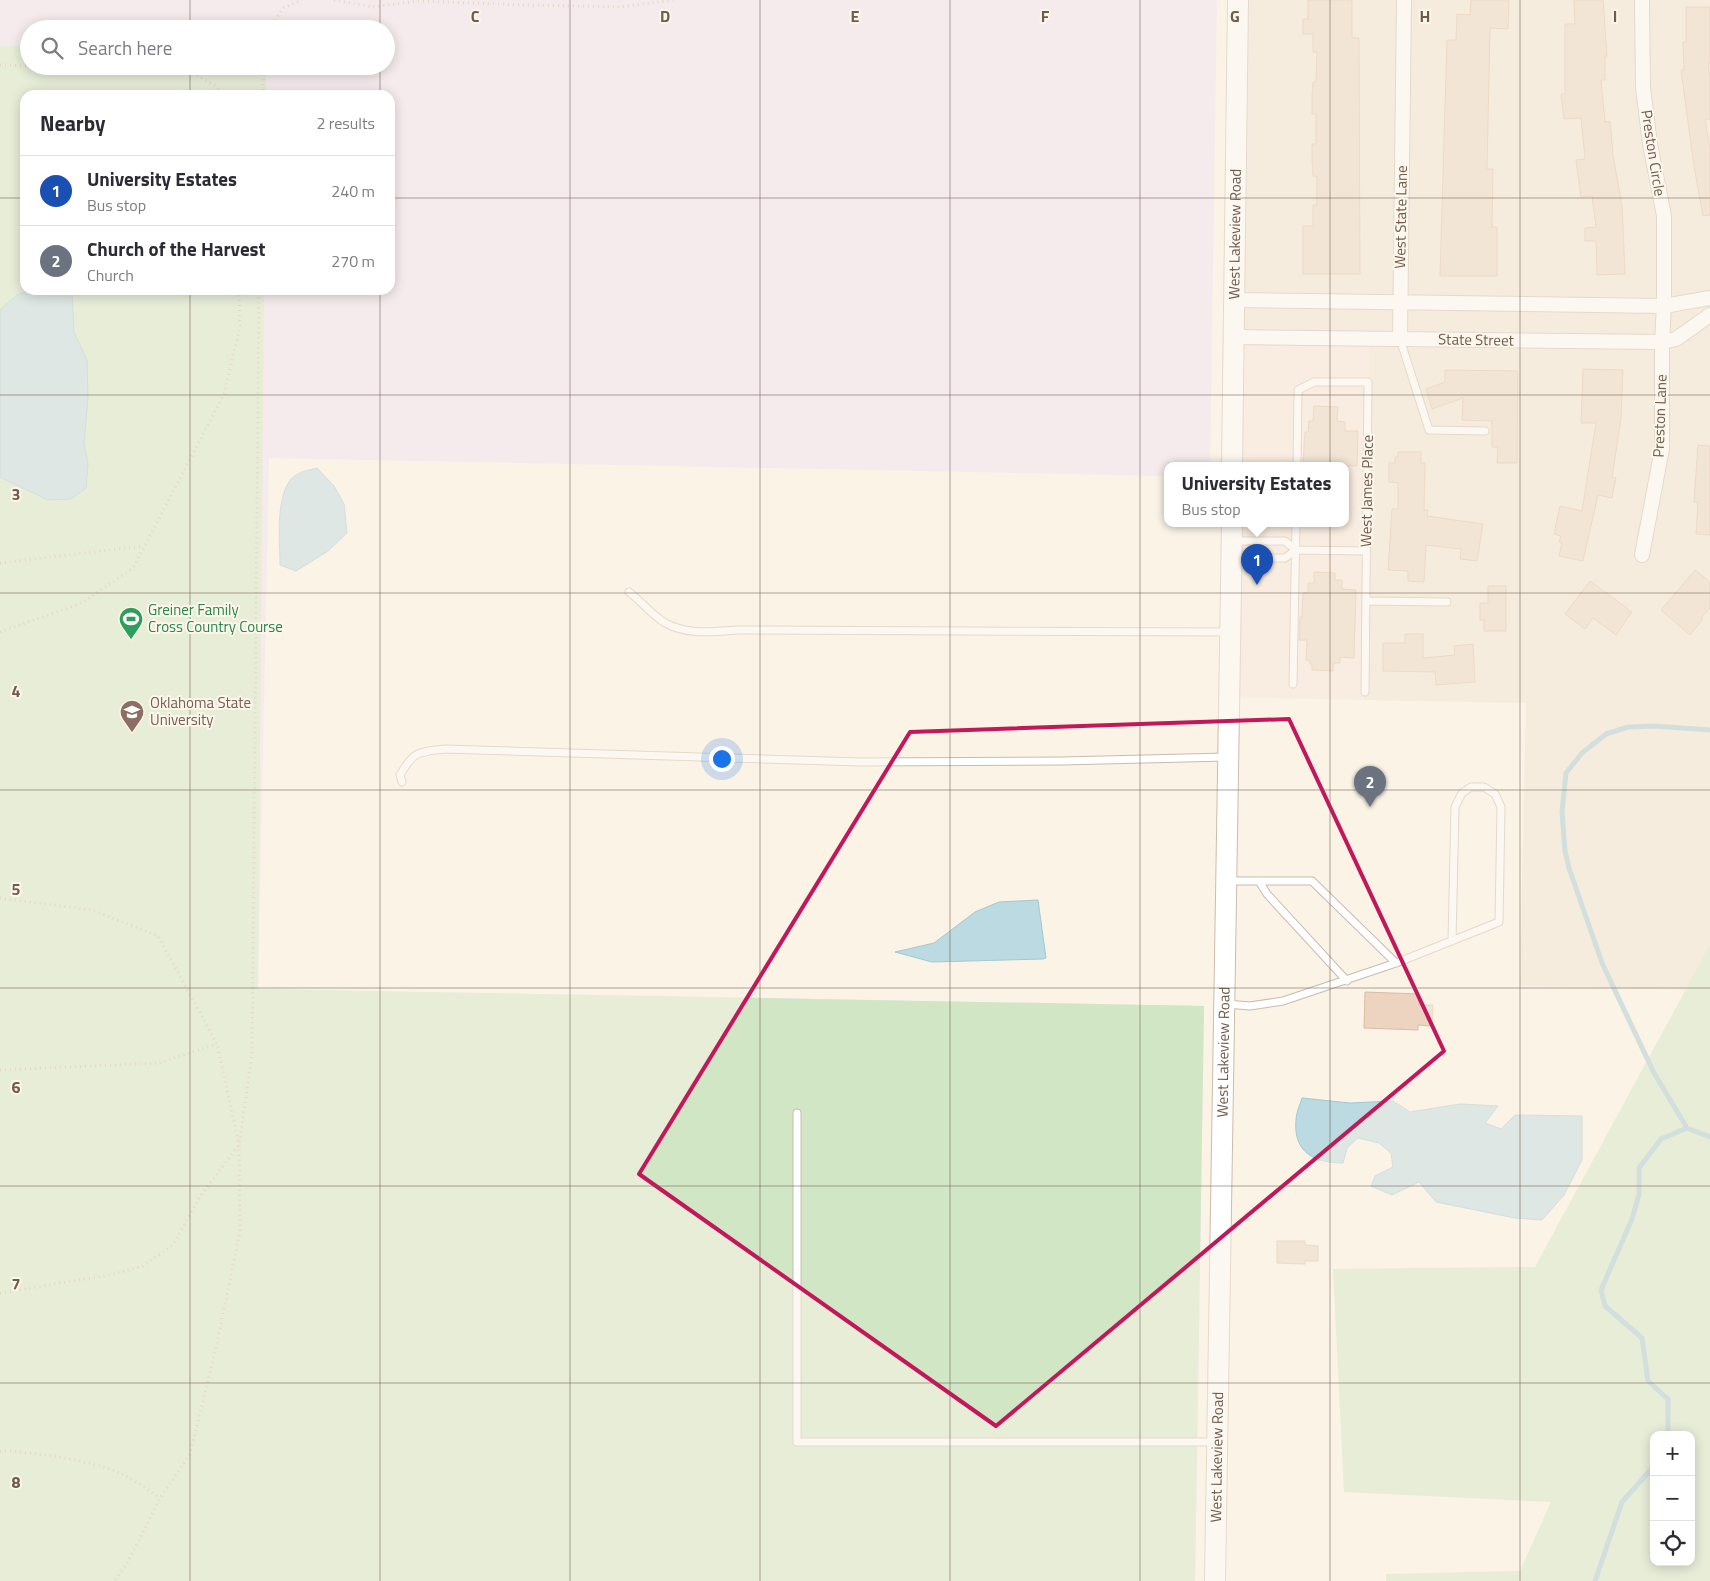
<!DOCTYPE html>
<html lang="en">
<head>
<meta charset="utf-8">
<style>
	:root { --surface:#fff; --page:#f2f2f3; --text:#2b2b33; --muted:#7c7c81; --line:#e1e1e2; --accent:#7c3aed }
	body { margin:0; font-family:"Titillium Web",sans-serif; background:var(--page); color:var(--text) }
	.controls { position:absolute; right:15px; bottom:15px; display:grid; overflow:hidden; border-radius:10px; box-shadow:0 2px 12px #0003 }
	.controls button { width:45px; height:45px; display:grid; place-items:center; padding:0; border:0; border-bottom:1px solid var(--line); background:var(--surface); color:var(--text); font:25px sans-serif }
	.you { position:absolute; left:721px; top:758px; width:18px; height:18px; margin:-12px; border:4px solid #fff; border-radius:50%; background:#1a73e8; box-shadow:0 0 0 8px #1a73e833 }
	.badge { display:grid; place-items:center; width:32px; height:32px; border-radius:50%; background:var(--accent); color:#fff; font-size:16px; font-weight:700 }
	.pin { position:absolute; translate:-50% -41px; filter:drop-shadow(0 1px 2px #0008) }
	.pin::after { content:''; position:absolute; top:26px; width:18px; height:15px; background:inherit; clip-path:polygon(0 0,100% 0,50% 100%) }
	.popup { position:absolute; left:1164px; top:462px; width:185px; height:65px; box-sizing:border-box; display:grid; place-content:center; border-radius:10px; background:var(--surface); filter:drop-shadow(0 1px 4px #0005); font-size:16px; white-space:nowrap; color:var(--muted) }
	.popup b { font-size:19px; color:var(--text) }
	.popup::after { content:''; position:absolute; left:50%; top:100%; margin-left:-10px; border:10px solid transparent; border-top-color:var(--surface) }
	.list { margin:0; padding:0; list-style:none }
	h2 { display:flex; justify-content:space-between; align-items:center; height:65px; margin:0; padding:0 20px; font-size:21px }
	h2 small { font-size:16px; font-weight:400; color:var(--muted) }
	.list li { display:grid; grid-template-columns:32px 1fr auto; gap:15px; align-items:center; box-sizing:border-box; height:70px; padding:0 20px; border-top:1px solid var(--line) }
	.list b { display:block; font-size:19px; white-space:nowrap }
	.list p { margin:0; font-size:16px; white-space:nowrap; color:var(--muted) }
	.list em { font-size:16px; font-style:normal; color:var(--muted) }
	.icon { flex:none; width:28px; height:28px; fill:none; stroke:currentColor; stroke-width:2; stroke-linecap:round; stroke-linejoin:round }
	.map { position:relative; flex:none; width:1710px; height:1581px; overflow:hidden }
	.search { position:absolute; background:var(--surface); box-shadow:0 2px 12px #0003; left:20px; top:20px; width:375px; height:55px; display:flex; align-items:center; gap:12px; box-sizing:border-box; padding:0 18px; border-radius:28px; color:var(--muted); font-size:19px }
	.panel { position:absolute; background:var(--surface); box-shadow:0 2px 12px #0003; left:20px; top:90px; width:375px; height:205px; border-radius:15px }
	.map>svg:first-child { display:block }
	.residential { fill:#f1e5d5 }
	.commercial { fill:#f9e5da }
	.education { fill:#f0e2f6; fill-rule:evenodd }
	.green { fill:#d1e6c5; fill-rule:evenodd }
	.water { fill:#bcdae1; stroke:#a3c8d2 }
	.lines { fill:none; stroke-linecap:round; stroke-linejoin:round }
	.stream { stroke:#a3c8d2; stroke-width:5 }
	.building { fill:#ecd4c0; stroke:#ddbca2 }
	.lane-casing { stroke:#cabbad; stroke-width:9 }
	.street-casing { stroke:#cabbad; stroke-width:16 }
	.secondary-casing { stroke:#cdbcab; stroke-width:22 }
	.path { stroke:#d1b7a3; stroke-width:3; stroke-dasharray:1 4; stroke-linecap:butt }
	.lane { stroke:#fff; stroke-width:7 }
	.street { stroke:#fff; stroke-width:14 }
	.secondary { stroke:#fff; stroke-width:20 }
	.marked { fill:none; stroke:#c2185b; stroke-width:4; stroke-linejoin:round }
	.grid { fill:none; stroke:#705b4d; stroke-width:1; stroke-opacity:0.55 }
	.labels { text-anchor:middle; stroke-width:4; stroke-linejoin:round; paint-order:stroke }
	.street-label { font-size:15px; fill:#705b4d; stroke:#fdf7eb }
	.leisure-label { font-size:15px; fill:#27864d; stroke:#fdf7eb; text-anchor:start }
	.education-label { font-size:15px; fill:#785e54; stroke:#fdf7eb; text-anchor:start }
	.grid-label { font-size:16px; text-anchor:middle; font-weight:bold; fill:#705b4d; stroke:#fdf7eb; stroke-width:4; stroke-linejoin:round; paint-order:stroke }
</style>
</head>
<body>
<div class="map">
<svg width="1710" height="1581" viewBox="0 0 1710 1581">
	<rect width="100%" height="100%" fill="#faf3e6"/>
	<!-- residential -->
	<path class="residential" d="M1241,0H1710V1511L1705,990L1520,986L1526,703L1364,700L1369,339L1237,336Z"/>
	<!-- commercial -->
	<path class="commercial" d="M1237,336L1369,338L1364,700L1231,697L1234,524H1346V466H1235Z"/>
	<!-- education -->
	<path class="education" d="M0,0H1217L1210,466H1168V476L269,458L258,989L1204,1006L1195,1581H0ZM29,29H386V66H29ZM25,95H390V290H25Z"/>
	<!-- green -->
	<path class="green" d="M0,46H29V66H266V95H25V290H264L258,989L1204,1006L1195,1581H0Z
		M1710,945V1581H1386V1574L1520,1571L1551,1502L1344,1492L1333,1269L1535,1267ZM1654,1435H1691V1562H1654Z"/>
	<!-- water -->
	<path class="water" d="M30,290H66L72,293L74,332L87,360L88,398L84,443L88,464L86,488L71,499L48,500L0,477V310L17,295Z
		M317,468L334,486L344,504L347,533L328,551L296,571L280,565C280,540 275,500 291,479C297,472 309,470 317,468Z
		M1038,900L1046,958L1043,959L932,962L895,952L934,943L975,912L999,902Z
		M1302,1098L1350,1103L1393,1101L1410,1112L1460,1104L1498,1106L1485,1123L1501,1129L1515,1115L1582,1116V1160L1564,1195L1542,1220L1515,1218L1436,1202L1419,1182L1392,1195L1371,1186L1375,1176L1393,1167L1391,1153L1379,1143L1358,1138L1347,1148L1343,1163C1315,1163 1293,1153 1296,1120C1296,1113 1300,1105 1302,1098Z"/>
	<g class="lines">
		<!-- stream -->
		<path class="stream" d="M1710,730L1654,726L1628,727L1606,734L1582,753L1566,773L1562,812L1565,851L1569,868L1602,963L1654,1073L1687,1128L1710,1137
			M1668,1435V1399L1648,1381L1642,1338L1605,1306L1601,1290L1632,1219L1639,1194V1168L1661,1139L1687,1128
			M1595,1581L1622,1502L1654,1466"/>
	</g>
	<!-- building -->
	<path class="building" d="M1308,0H1352V38H1359L1360,274H1303V226H1313V205H1317V176H1313L1312,158V144H1316V114H1312V96L1313,82H1316L1317,52H1313V34H1303V19H1308Z
		M1471,0H1509L1508,29L1490,28L1487,169H1493L1492,227H1497V276H1440L1447,40H1456L1457,14L1470,15Z
		M1574,0H1603L1607,56H1605V80H1601L1605,122L1610,121L1613,155L1622,206L1625,274L1597,275L1596,241H1585V228L1596,227L1592,196L1581,197L1576,160L1585,159L1581,118L1564,119L1561,94H1565V24H1575Z
		M1686,7H1710V63H1708L1710,78V119L1705,120L1710,148V215L1703,216L1694,166L1681,70H1684L1683,42H1686Z
		M1583,369L1623,370L1621,419L1612,477L1616,478L1612,498L1598,495L1583,561L1559,556L1562,543L1559,542L1561,536L1554,534L1560,506L1582,511L1596,423H1581Z
		M1445,370L1518,371L1517,463H1497L1498,447H1492V421L1462,420L1463,398L1432,409L1426,389L1445,382Z
		M1314,406L1338,407L1337,421L1345,422V431H1358L1357,466H1303L1305,432H1308L1309,421H1313Z
		M1698,445L1710,446V535L1696,534L1698,502H1694Z
		M1398,452H1421V463H1425L1424,510H1428L1427,516L1483,524L1477,561L1460,559L1461,549L1426,545L1424,582L1408,581V571L1388,570L1392,509H1398V483L1389,482V463H1395V457H1398Z
		M1695,570L1710,582V608L1701,618L1703,619L1690,635L1661,610Z
		M1314,572L1335,573V580H1342V589L1356,590L1354,658L1340,657V663H1333V671L1312,670V664H1310V660H1306L1307,640H1299L1300,617H1302L1303,593H1308V583H1314Z
		M1590,581L1632,612L1616,635L1593,618L1585,629L1565,614Z
		M1488,586H1506V631H1484V620H1480V603H1488Z
		M1405,634H1423V658L1455,655L1454,646L1473,644L1475,682L1436,685L1435,672L1383,671V643H1405Z
		M1365,992L1419,994V1005H1433L1432,1026L1418,1025V1030L1364,1028Z
		M1277,1241H1305V1245L1318,1246V1261H1305V1264L1277,1263Z"/>
	<g class="lines">
		<defs>
			<path id="lane" d="M1400,339L1429,430L1485,431
				M1297,466L1298,390L1314,382H1368L1365,692
				M1232,541H1285L1296,550L1366,551
				M1234,558H1285L1296,550
				M629,592C641,601 652,615 665,623C687,635 713,632 737,630L1229,632
				M1366,601L1447,602
				M1293,684L1296,524
				M402,782L400,775C414,751 418,752 445,749L861,762L1062,761L1227,757
				M1227,881H1312L1396,963
				M1259,881L1267,894L1347,981
				M1226,1004L1250,1006L1283,1001L1396,963L1499,922L1501,807L1495,794L1484,787H1471L1462,793L1455,807L1452,941
				M797,1113V1442H1216"/>
			<path id="street" d="M1235,300L1664,306L1710,298
				M1234,337L1662,342L1676,339L1710,315
				M1400,339L1404,0
				M1642,555L1662,449V342L1664,306V216L1650,144L1643,88L1642,0"/>
			<g id="secondary">
				<path id="s1" d="M1232,466L1238,0"/>
				<path id="s2" d="M1215,1581L1232,524"/>
			</g>
		</defs>
		<!-- lane casing -->
		<use href="#lane" class="lane-casing"/>
		<!-- street casing -->
		<use href="#street" class="street-casing"/>
		<!-- secondary casing -->
		<use href="#secondary" class="secondary-casing"/>
		<!-- path -->
		<path class="path" d="M334,0L373,7L418,1L525,5L619,7L673,0
			M270,29L283,8L302,0
			M0,65L29,66
			M119,66L183,67L217,87L222,95
			M262,95L265,66
			M0,563L143,546
			M0,632L82,603L133,568L224,394L240,327L239,290
			M0,898L92,910L158,936L217,1044L239,1145L240,1232L216,1348L190,1454L160,1498L128,1562L115,1581
			M0,1070L159,1063L217,1044
			M0,1293L110,1275L143,1266L173,1245L199,1198L239,1145L252,1055L259,290
			M0,1452L7,1451C42,1454 76,1458 110,1469C127,1475 145,1487 160,1498"/>
		<!-- lane -->
		<use href="#lane" class="lane"/>
		<!-- street -->
		<use href="#street" class="street"/>
		<!-- secondary -->
		<use href="#secondary" class="secondary"/>
	</g>
	<!-- marked area -->
	<path d="M0 0H1710V1581H0ZM1289,719L1444,1051L996,1426L639,1174L910,732Z" fill="#faf3e6" fill-opacity=".55" fill-rule="evenodd"/>
	<path class="marked" d="M1289,719L1444,1051L996,1426L639,1174L910,732Z"/>
	<!-- grid -->
	<path class="grid" d="M190,0V29M380,0V29M570,0V1581M760,0V1581M950,0V1581M1140,0V1581M1330,0V1581M1520,0V1581M190,66V95M380,66V95M0,198H25M390,198H1710M190,290V1581M380,290V1581M0,395H1710M0,593H1710M0,790H1710M0,988H1710M0,1186H1710M0,1383H1710"/>
	<!-- icons -->
	<defs>
		<symbol id="stadium-pin" viewBox="-11 -11 22 30"><path d="M0 17L-7.5 6A9.5 9.5 0 1 1 7.5 6Z" fill="#2e9e5b" stroke="#fdf7eb"/><path d="M0-5a6.5 5 0 1 0 0 10a6.5 5 0 1 0 0-10ZM-3.5-1.8h7v3.6h-7Z" fill="#fff"/></symbol>
		<symbol id="university-pin" viewBox="-11 -11 22 30"><path d="M0 17L-7.5 6A9.5 9.5 0 1 1 7.5 6Z" fill="#8d6e63" stroke="#fdf7eb"/><path d="M0-5L7-2L0 1L-7-2ZM-4 1L0 2.5L4 1V4Q0 6-4 4Z" fill="#fff"/></symbol>
	</defs>
	<g fill-rule="evenodd">
		<use href="#stadium-pin" x="117" y="605" width="28" height="38"/>
		<use href="#university-pin" x="118" y="698" width="28" height="38"/>
	</g>
	<g class="labels">
		<!-- street labels -->
		<g class="street-label">
			<text transform="translate(1653 153) rotate(81)" y="5">Preston Circle</text>
			<text transform="translate(1401 217) rotate(-89)" y="5">West State Lane</text>
			<text dy="5" stroke="none"><textPath href="#s1" startOffset="232">West Lakeview Road</textPath></text>
			<text transform="translate(1476 340) rotate(1)" y="5">State Street</text>
			<text transform="translate(1660 416) rotate(-88)" y="5">Preston Lane</text>
			<text transform="translate(1367 491) rotate(-89)" y="5">West James Place</text>
			<text dy="5" stroke="none"><textPath href="#s2" startOffset="529">West Lakeview Road</textPath></text>
			<text dy="5" stroke="none"><textPath href="#s2" startOffset="124">West Lakeview Road</textPath></text>
		</g>
		<!-- leisure labels -->
		<g class="leisure-label">
			<text x="148" y="615">Greiner Family<tspan x="148" dy="17">Cross Country Course</tspan></text>
		</g>
		<!-- education labels -->
		<g class="education-label">
			<text x="150" y="708">Oklahoma State<tspan x="150" dy="17">University</tspan></text>
		</g>
	</g>
	<g class="grid-label">
		<text x="475" y="22">C</text>
		<text x="665" y="22">D</text>
		<text x="855" y="22">E</text>
		<text x="1045" y="22">F</text>
		<text x="1235" y="22">G</text>
		<text x="1425" y="22">H</text>
		<text x="1615" y="22">I</text>
		<text x="16" y="500">3</text>
		<text x="16" y="697">4</text>
		<text x="16" y="895">5</text>
		<text x="16" y="1093">6</text>
		<text x="16" y="1290">7</text>
		<text x="16" y="1488">8</text>
	</g>
</svg>
<div class="controls">
<button>+</button>
<button>−</button>
<button><svg class="icon" aria-label="locate" viewBox="0 0 24 24"><circle cx="12" cy="12" r="6"/><path d="M12 2v4M12 18v4M2 12h4M18 12h4"/></svg></button>
</div>
<div class="you"></div>
<div class="pin badge" style="left:1257px;top:585px;background:#1a4fb4">1</div>
<div class="popup"><b>University Estates</b>Bus stop</div>
<div class="pin badge" style="left:1370px;top:807px;background:#6b7280">2</div>
<div class="search"><svg class="icon" aria-label="search" viewBox="0 0 24 24"><circle cx="10" cy="10" r="6"/><path d="M15 15l6 6"/></svg>Search here</div>
<section class="panel">
<h2>Nearby<small>2 results</small></h2>
<ul class="list">
<li><span class="badge" style="background:#1a4fb4">1</span><div><b>University Estates</b><p>Bus stop</p></div><em>240 m</em></li>
<li><span class="badge" style="background:#6b7280">2</span><div><b>Church of the Harvest</b><p>Church</p></div><em>270 m</em></li>
</ul>
</section>
</div>
</body>
</html>
